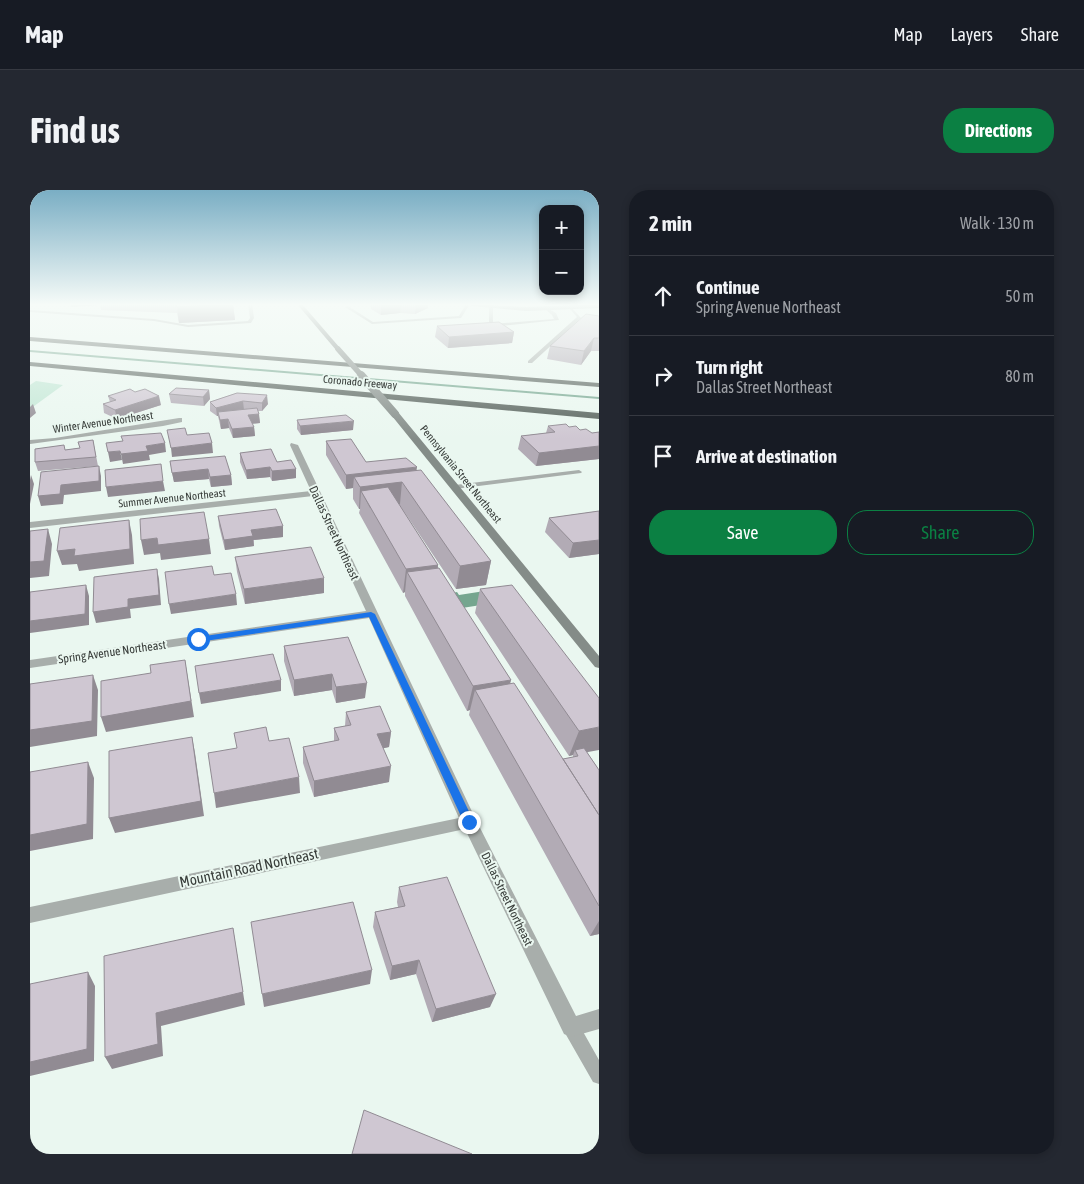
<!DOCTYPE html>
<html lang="en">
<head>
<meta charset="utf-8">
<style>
	:root { --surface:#171b24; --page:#242831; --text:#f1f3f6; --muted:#9ea1a6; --line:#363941; --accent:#0b8043 }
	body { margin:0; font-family:"Asap Condensed",sans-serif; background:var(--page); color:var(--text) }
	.controls { position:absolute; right:15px; top:15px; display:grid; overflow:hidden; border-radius:10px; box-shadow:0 2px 8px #0003 }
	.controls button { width:45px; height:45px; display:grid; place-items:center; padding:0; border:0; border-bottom:1px solid var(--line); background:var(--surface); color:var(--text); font:25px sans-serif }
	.stop { position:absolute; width:15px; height:15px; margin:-11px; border:4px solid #1a73e8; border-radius:50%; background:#fff }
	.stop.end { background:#1a73e8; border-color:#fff; box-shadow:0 1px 5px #0008 }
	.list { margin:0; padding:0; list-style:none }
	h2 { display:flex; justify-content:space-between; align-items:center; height:65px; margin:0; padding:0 20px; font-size:21px }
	h2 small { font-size:16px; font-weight:400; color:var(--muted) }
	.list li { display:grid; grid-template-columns:32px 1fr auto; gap:15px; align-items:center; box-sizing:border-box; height:80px; padding:0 20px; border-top:1px solid var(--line) }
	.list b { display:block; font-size:19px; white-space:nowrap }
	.list p { margin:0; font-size:16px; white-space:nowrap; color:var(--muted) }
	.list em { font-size:16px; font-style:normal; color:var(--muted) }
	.actions { display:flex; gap:10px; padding:15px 20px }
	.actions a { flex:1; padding:11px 0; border:1px solid var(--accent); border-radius:20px; text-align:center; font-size:18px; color:var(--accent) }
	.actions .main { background:var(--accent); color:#fff }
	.icon { flex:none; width:28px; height:28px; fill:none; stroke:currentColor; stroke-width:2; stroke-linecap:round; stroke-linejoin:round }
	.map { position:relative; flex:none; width:569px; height:964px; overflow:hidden; border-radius:20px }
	header { display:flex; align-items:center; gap:30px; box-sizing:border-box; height:70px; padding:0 25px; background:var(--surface); border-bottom:1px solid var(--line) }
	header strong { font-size:24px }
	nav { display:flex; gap:28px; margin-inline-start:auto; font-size:18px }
	.intro { display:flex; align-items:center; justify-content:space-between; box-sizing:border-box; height:120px; padding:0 30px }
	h1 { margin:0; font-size:35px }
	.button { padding:12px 22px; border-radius:20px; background:var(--accent); color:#fff; font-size:18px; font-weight:700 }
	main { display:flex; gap:30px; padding:0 30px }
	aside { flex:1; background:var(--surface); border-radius:20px; box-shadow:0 2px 8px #0003 }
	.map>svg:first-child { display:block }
	.green { fill:#c2e7d5 }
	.water { fill:#75a68f }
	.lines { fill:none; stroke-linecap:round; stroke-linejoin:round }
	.stream { fill:#75a68f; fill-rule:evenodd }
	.lane { fill:#a8aeab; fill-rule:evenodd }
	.street { fill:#a8aeab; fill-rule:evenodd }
	.secondary { fill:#848c88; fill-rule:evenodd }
	.highway { fill:#55605a; fill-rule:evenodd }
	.secondary-bridge-far1 { stroke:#848c88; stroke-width:5.5 }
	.secondary-bridge { stroke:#848c88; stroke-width:8 }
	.wall { fill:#b2abb5 }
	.shaded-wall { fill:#918b93 }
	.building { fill:#cfc7d2; stroke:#918b93 }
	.route { fill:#1a73e8 }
	.labels { text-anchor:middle; stroke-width:4; stroke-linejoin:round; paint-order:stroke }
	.far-street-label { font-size:11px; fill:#383d3a; stroke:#eaf7f0 }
	.street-label { font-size:12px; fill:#383d3a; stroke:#eaf7f0 }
	.near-street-label { font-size:15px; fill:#383d3a; stroke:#eaf7f0 }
</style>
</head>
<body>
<header>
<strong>Map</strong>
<nav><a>Map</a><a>Layers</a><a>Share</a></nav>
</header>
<div class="intro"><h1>Find us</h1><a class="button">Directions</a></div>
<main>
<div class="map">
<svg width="569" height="964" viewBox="0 0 569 964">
	<rect width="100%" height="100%" fill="#eaf7f0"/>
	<!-- green -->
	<path class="green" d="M6,191L33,195L0,219V195Z"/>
	<!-- water -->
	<path class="water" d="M461,400L470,412L432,418L423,403L427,402L429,405Z"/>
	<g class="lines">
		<!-- stream -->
		<path class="stream" d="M0,160L569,207V209L0,162Z"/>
		<!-- lane -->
		<path class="lane" d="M218,114H222L224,128L221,133L158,137L124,131L0,122V120L124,129L158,135L218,131L220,128Z
			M436,114H440L431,128L342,134L315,117L318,116L343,132L429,126Z
			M461,115L463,116V134L524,129L522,125L515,119L517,118L526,123L529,130L461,137L459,136V116Z
			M541,117L551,128L502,173H498V171L547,127L539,118Z
			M549,280L552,282L551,283L425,299L421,297L425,295Z
			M541,829L547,831L569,870V894L563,892L535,843L533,837L535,831Z"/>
		<!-- street -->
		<path class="street" d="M149,228H152V232L133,236L0,254V250L25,248Z
			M261,253L268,255L446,630L546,826L569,819V839L541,847L534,844L435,639L0,733V717L429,628L339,428L0,478V470L336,421L283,306L0,338V332L281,301L260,255Z"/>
		<!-- secondary -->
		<path class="secondary" d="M267,114H272L310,158V160H306Z
			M440,114L496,117L569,114V118L496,121L442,116Z
			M362,222H368L569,466V478L565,477L362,226Z"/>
		<!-- highway -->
		<path class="highway" d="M0,147L569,193V197L0,151Z
			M0,172L569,223V229L0,176Z"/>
		<!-- secondary-bridge-far1 -->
		<path class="secondary-bridge-far1" d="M308,159L332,186"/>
		<!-- secondary-bridge -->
		<path class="secondary-bridge" d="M331,185L365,224"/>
	</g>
	<!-- wall -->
	<path class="wall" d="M40,114H203L205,130L149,133L147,123L71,120L70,115L41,117Z
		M341,114H398V118L385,124L370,123L351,125L341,119Z
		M569,126V161H561L551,175L517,169L520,156Z
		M407,136L484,142L482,153L418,158L405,147Z
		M179,200L180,209L174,216L141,213L139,204Z
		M207,203L238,214L232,221H228L230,233L222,234L224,237L225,246L203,248L199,238L191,239L188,226H187L180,221V212Z
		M78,206L131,215L87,229L74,223L73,214L80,212Z
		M267,230L323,240L271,245L267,239Z
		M518,236L539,237L562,243L569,242V269L506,276L488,259L491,246L516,243Z
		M63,250L68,276L8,281L5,272L35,260L50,258Z
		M296,251L336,272L386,280L461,371L456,395L426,399L369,314L408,375V378L481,490L480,494L533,569L543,567V565L539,566L445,423L450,399L569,508L557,562L569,580V744L560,746L439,525L440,520L437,521L375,406V402L373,403L329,323L330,319H329L323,309V298L316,299L296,265Z
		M210,263L247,272L266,279V288L242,291L240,287L217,289L210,272Z
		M140,271L201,285L202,295L181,297L179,289L144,292Z
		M569,321V364L539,368L515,342L519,328Z
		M188,326L253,336V347L224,350V356L195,360L189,336Z
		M205,367L294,403L215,414L207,382Z
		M318,447L335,508L306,513L302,500L264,506L254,471V456Z
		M316,522L361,542L359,557L353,558L359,592L284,607L273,573V557L304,551V538L315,536Z
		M369,697L460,817L402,832L386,784L360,790L343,737L345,722L368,717L367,712Z"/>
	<!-- shaded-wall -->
	<path class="shaded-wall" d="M40,114H70V115L41,117Z
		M203,114L205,130L149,133L147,117Z
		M362,114H371L370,123L351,125V115Z
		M386,114H398V118L385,124Z
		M484,142L482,153L418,158L419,147Z
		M564,148L561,161L551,175L554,161Z
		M179,200L180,209L174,216L173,207Z
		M237,205L238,214L232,221V213Z
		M129,206L131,215L87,229L85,220Z
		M213,211L214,220L188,222V226H187L186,218Z
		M3,214L6,223L0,228V217Z
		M229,224L230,233L218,234V225Z
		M198,229L199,238L191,239L190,230Z
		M324,231L323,240L271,245L270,236Z
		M224,237L225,246L203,248L202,239Z
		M135,253L136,262L119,265L120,270L93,274L91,264L116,256Z
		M182,253L183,263L142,267L141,258Z
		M569,256V269L506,276L509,263Z
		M90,261L92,270L80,272L78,262Z
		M69,276L71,286V301L34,305L33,314L11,316L8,306Z
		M240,277V287L217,289L216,280Z
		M387,277L385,291L372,292L370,314L340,318L331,301L330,319H329L330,297L324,287L323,298L316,299V285Z
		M178,279L179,289L144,292L142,283Z
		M266,279V288L242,291V281Z
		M1,285L4,294L0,314V290Z
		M201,285L202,295L181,297L180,287Z
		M133,291L135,301L78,307L76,297Z
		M99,330L102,345L104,374L49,381L47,374L32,375L27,361Z
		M253,336V347L223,350L224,356L195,360L194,350L221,340Z
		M18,339L22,354L19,386L0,388V372Z
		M127,348L179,349L181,364L131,370L130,363L114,365L111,350Z
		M569,350V364L539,368L543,353Z
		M461,371L456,395L426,399L430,376Z
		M408,375L405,398L377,382L375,402L373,403L376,379Z
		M127,379L129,389L131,415L100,419L101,428L66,433L63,422L98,409Z
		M294,388V403L215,414L214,399Z
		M56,395L59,406V435L0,443V431Z
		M206,404L207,415L141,424L139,414Z
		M155,470L164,527L76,542L71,527Z
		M302,484V500L264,506V490Z
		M63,485L68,500L67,546L0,557V540Z
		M251,490V501L171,514L169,503Z
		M481,490L474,514L445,500L440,520L437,521L443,496Z
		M337,493L335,508L306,513V497Z
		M569,537V560L547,564L545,560L543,565L539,566L549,541Z
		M361,542L359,557L346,560L347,544Z
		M162,547L165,563L174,626L85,643L79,628Z
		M58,572L64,588L63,649L0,661V645Z
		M361,576L359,592L284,607V591Z
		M269,587L270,603L186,618L184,603Z
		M569,731V744L560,746Z
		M203,738L215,815L131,836L133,866L82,879L75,867L126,823Z
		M389,770L386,784L360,790L362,776Z
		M342,780L340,794L234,817L232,804Z
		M58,782L65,796L64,871L0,886V872Z
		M466,804L460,817L402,832L406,819Z"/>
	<!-- building -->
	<path class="building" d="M146,114H203L147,117Z
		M349,114H362L351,115Z
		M556,124L569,126V148H564L554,161L520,156Z
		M469,132L484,142L419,147L407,136Z
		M146,198L179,200L173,207L139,204Z
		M100,199L105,202L115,199L129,206L85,220L73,214L86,210L78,206Z
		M207,203L237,205L232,213L213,211L186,218L180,212Z
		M227,218L229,224L218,225L224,237L202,239L198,229L190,230L188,222Z
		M316,225L324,231L270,236L267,230Z
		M536,234L539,237L546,236L550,240L556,239L562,243L569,242V256L509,263L491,246L525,242L518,236Z
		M155,238L157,245L179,243L182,253L141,258L137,240Z
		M131,243L135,253L116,256L118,261L91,264L90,261L78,262L76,253L93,251L91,246Z
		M321,249L336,272L376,268L387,277L316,285L296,251Z
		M63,250L66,267L5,272V259L34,255L35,260L50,258L48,252Z
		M241,259L247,272L261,270L266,279L242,281L240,277L216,280L210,263Z
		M195,266L201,285L180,287L178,279L142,283L140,271Z
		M131,274L133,291L76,297L75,280Z
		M69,276V291L31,295L30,304L8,306L11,282Z
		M391,280L461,371L430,376L372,292L330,297L324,287Z
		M358,297L408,375L376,379L331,301Z
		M246,319L253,336L221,340L223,346L194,350L188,326Z
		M569,321V350L543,353L519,328Z
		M174,322L179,349L128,355L127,348L111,350L110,329Z
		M99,330L100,359L44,366L45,359L27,361L30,338Z
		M18,339L14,371L0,372V341Z
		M281,357L294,388L214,399L205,367Z
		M182,376L184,385L201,383L206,404L139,414L135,382Z
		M409,378L481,490L443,496L377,382Z
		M127,379L129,405L98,409V417L63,422L64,387Z
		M56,395L55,424L0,431V402Z
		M482,395L569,508V537L549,541L450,399Z
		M318,447L337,493L306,497L302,484L264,490L254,456Z
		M243,464L251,490L169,503L165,476Z
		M155,470L161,511L71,527V491L121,483L120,475Z
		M63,485L62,531L0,540V494Z
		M484,493L569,625V716L445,500Z
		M350,516L361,542L347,544L361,576L284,591L273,557L309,550L304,538L321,535L316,522Z
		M236,537L239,551L259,548L269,587L184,603L178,563L207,558L204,543Z
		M162,547L171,611L79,628V561Z
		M554,558L569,580V625L533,569L548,566L545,560Z
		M58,572L57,634L0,645V582Z
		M417,687L466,804L406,819L389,770L362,776L345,722L375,716L369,697Z
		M323,712L342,780L232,804L221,732Z
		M203,738L213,802L126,823L128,854L75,867L74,766Z
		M58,782L57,859L0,872V794Z
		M334,920L442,964H322Z"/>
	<!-- sky -->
	<linearGradient id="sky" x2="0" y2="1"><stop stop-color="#7aaec4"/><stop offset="0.46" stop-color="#f6fbf8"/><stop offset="1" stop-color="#f6fbf8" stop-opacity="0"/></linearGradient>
	<rect width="569" height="249" fill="url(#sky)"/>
	<!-- route -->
	<path class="route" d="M341,422L345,424L444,632L442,635H435L339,427L168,452L164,449L168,447Z"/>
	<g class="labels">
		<!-- far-street labels -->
		<g class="far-street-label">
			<text transform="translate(330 192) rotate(5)" y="4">Coronado Freeway</text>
			<text transform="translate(73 232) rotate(-8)" y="4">Winter Avenue Northeast</text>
			<text transform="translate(431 284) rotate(51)" y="4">Pennsylvania Street Northeast</text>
			<text transform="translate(142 308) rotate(-6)" y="4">Summer Avenue Northeast</text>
		</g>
		<!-- street labels -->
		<g class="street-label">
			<text transform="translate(304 343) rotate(65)" y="4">Dallas Street Northeast</text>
			<text transform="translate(82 462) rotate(-8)" y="4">Spring Avenue Northeast</text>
			<text transform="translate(477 709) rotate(64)" y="4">Dallas Street Northeast</text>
		</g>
		<!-- near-street labels -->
		<g class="near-street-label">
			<text transform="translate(219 678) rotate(-12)" y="5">Mountain Road Northeast</text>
		</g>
	</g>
</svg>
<div class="controls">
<button>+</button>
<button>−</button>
</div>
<div class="stop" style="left:168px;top:449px"></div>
<div class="stop end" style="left:439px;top:632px"></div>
</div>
<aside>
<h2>2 min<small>Walk · 130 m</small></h2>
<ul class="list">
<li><svg class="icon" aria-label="ahead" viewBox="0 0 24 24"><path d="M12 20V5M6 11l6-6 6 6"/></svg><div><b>Continue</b><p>Spring Avenue Northeast</p></div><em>50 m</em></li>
<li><svg class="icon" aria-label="right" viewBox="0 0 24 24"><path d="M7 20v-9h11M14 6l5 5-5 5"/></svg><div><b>Turn right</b><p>Dallas Street Northeast</p></div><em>80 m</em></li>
<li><svg class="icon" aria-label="arrive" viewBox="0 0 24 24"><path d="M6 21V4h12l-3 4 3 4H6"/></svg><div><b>Arrive at destination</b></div></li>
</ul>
<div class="actions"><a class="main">Save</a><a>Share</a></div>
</aside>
</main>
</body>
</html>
